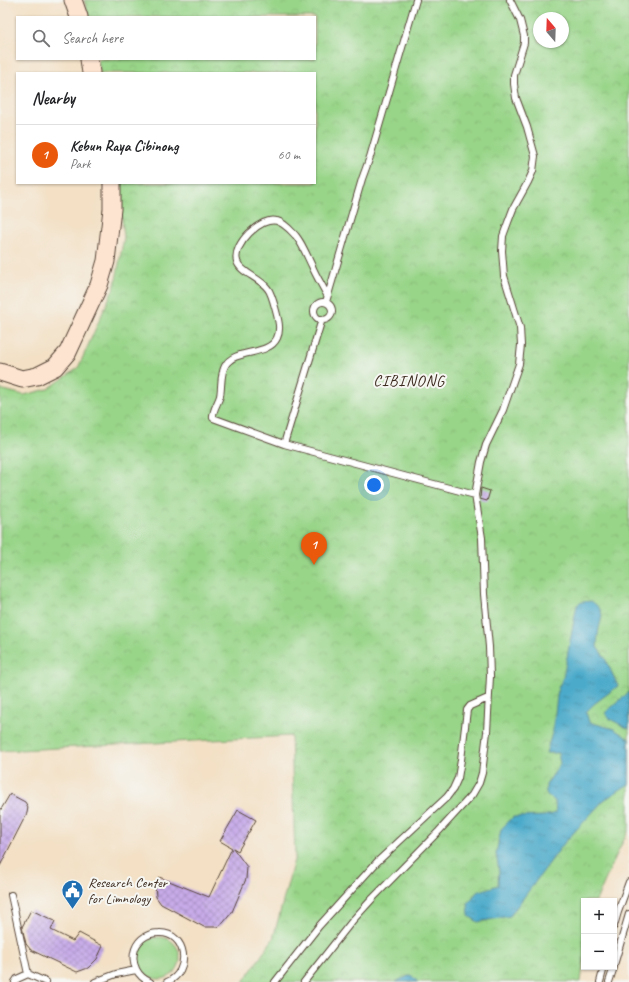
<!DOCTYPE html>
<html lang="en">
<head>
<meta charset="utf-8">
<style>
	:root { --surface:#fff; --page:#f2f2f2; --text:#202124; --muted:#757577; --line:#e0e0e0; --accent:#ea580c }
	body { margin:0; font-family:Caveat,sans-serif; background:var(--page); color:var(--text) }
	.controls { position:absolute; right:12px; bottom:12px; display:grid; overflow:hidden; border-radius:0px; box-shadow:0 1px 3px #0004 }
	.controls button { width:36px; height:36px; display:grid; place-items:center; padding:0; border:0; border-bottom:1px solid var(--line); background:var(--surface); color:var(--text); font:20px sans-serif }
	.compass { position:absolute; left:533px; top:12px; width:36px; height:36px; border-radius:50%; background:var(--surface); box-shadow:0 1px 3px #0004; rotate:341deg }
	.you { position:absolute; left:374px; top:485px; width:14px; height:14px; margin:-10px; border:3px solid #fff; border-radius:50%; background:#1a73e8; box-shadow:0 0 0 6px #1a73e833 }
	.badge { display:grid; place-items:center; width:26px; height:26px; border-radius:50%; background:var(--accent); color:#fff; font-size:13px; font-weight:700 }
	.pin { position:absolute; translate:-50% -33px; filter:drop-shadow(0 1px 2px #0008) }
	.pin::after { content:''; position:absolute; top:21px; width:14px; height:12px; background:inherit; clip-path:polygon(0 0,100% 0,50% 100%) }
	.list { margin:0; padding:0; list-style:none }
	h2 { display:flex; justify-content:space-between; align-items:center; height:52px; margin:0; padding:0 16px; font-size:17px }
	h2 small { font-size:13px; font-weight:400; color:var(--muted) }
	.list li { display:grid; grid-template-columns:26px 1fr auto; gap:12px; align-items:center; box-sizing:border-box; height:60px; padding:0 16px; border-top:1px solid var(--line) }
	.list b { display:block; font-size:15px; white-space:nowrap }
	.list p { margin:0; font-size:13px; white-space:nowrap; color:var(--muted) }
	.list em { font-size:13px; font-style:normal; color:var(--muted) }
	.icon { flex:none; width:22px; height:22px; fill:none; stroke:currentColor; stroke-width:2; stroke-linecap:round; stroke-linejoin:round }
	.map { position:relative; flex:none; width:629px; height:982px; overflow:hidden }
	.search { position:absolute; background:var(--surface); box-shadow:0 1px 3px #0004; left:16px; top:16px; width:300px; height:44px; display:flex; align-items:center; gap:10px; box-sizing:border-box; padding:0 14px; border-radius:0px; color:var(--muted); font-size:15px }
	.panel { position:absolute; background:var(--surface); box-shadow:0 1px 3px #0004; left:16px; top:72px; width:300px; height:112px; border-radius:0px }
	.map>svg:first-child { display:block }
	.green { fill:#99d589; stroke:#6a8054 }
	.park { fill:url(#park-crowns); stroke:#6a8054; fill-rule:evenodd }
	.water { fill:url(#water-ripples); stroke:#446a74 }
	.building { fill:url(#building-cross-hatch) }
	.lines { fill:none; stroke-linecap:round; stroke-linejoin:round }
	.lane-casing { stroke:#574537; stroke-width:8 }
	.secondary-casing { stroke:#574537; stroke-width:19 }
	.lane { stroke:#fff; stroke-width:6 }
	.secondary { stroke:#fde4d1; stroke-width:17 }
	.labels { text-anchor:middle; stroke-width:4; stroke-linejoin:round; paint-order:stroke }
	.poi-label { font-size:14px; fill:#3b2a1e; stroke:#f6f6f2; text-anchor:start }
	.quarter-label { font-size:16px; letter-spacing:1px; fill:#3b2a1e; stroke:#f6f6f2 }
</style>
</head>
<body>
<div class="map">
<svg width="629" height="982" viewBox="0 0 629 982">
	<defs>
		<pattern id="park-crowns" width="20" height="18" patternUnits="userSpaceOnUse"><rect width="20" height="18" fill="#99d589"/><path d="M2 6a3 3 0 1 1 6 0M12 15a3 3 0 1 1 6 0" fill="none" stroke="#85b776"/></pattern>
		<pattern id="water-ripples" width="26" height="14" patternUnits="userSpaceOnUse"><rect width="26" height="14" fill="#4caaca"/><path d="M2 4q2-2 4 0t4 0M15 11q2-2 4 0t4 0" fill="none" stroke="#408ba3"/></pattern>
		<pattern id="building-cross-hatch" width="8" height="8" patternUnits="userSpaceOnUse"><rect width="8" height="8" fill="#c7abe9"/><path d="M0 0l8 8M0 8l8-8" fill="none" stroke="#a38bbc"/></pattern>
	</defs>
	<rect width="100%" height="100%" fill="#f6f6f2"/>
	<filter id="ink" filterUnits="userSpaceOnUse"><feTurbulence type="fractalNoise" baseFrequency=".025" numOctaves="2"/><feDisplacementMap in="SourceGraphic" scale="8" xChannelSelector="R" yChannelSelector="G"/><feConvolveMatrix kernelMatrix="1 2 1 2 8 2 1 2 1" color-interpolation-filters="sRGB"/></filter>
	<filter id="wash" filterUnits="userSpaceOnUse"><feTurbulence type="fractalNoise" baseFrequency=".012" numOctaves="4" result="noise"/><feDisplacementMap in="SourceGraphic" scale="16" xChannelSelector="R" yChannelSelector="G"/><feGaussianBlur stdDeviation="0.9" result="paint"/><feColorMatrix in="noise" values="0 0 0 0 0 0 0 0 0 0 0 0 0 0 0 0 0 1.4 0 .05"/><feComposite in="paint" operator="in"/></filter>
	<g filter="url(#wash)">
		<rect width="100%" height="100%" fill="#f3e0c5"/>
		<!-- green -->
		<path class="green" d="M138 958a21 21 0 1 1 42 0a21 21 0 1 1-42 0Z"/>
		<!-- park -->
		<path class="park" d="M84,0H629V830L620,847L596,901H584V958L581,982H243L273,939L295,856L291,736L0,751V389L24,395L48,389L78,368L115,285L124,237L118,183H315V73H100L98,59H315V17H89ZM539,18H563V42H539Z"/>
		<!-- water -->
		<path class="water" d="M591,601C604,610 603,614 599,628C598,634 597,641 597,647L605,658L618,686L594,704L586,712L589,722L614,729L629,739V784L604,800L565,842L510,916L478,922L469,916L468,903L477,892L498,885L499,870L496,854L501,829L513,817L544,816L556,813L555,801L546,794V785L560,764L558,753H546L553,730L558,688L563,678L577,605L582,602Z
			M629,692V729L610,719L605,713Z
			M411,975L418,982H395Z"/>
		<g id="blocks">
			<!-- building -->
			<path class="building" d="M481,488L490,491L487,501L480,499Z
				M10,794L25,802L28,807L27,813L0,866V811Z
				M238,810L256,820L238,851L233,848L247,867L246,879L232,912L224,922L218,927H204L161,904L156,897L155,883L159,877L209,897L232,848L220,841Z
				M31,910L55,921L51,930L73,941L79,933L103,946L97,959L88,968L77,972L31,950L26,944L22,927Z"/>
		</g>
	</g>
	<g filter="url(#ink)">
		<use href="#blocks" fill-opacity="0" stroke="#574537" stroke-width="1"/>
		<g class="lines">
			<defs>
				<path id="lane" d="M326,302L362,179L370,157L416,0
					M314 311a9 9 0 1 1 18 0a9 9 0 1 1-18 0Z
					M322,319L284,444L475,495
					M284,444L213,418C212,411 218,403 220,396C222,386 220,375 225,366C234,348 268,357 277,338C278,336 279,332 279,329C280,323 272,294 268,289C261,278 239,272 237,261C232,245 261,216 277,221C285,223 291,231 296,236C303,245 307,256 312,266C316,276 322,285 327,295
					M11,895L28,974L46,982
					M614,926L618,912L629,882
					M614,965L629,914
					M15,982L17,979L28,974
					M95,982L116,974L136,970
					M150,982C124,971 130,933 159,933C187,932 192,972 167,982
					M275,982L319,926L377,862L447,797L453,789L458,778L461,760L467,710L470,706L488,698
					M304,982L353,920L373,898L439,831L472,795L479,783L482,773L487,732L490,676L489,647L484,594L482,538L475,495L481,462L486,445L503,410L519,364L521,345L520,328L504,276L502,251L503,236L507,225L513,209L528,182L533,171L535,156L527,127L516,98L514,84V75L524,43V36L520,20L510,0
					M600,982L604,967
					M609,982L614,967"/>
				<path id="secondary" d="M73,0L79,17
					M89,59L91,73
					M0,372L22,379L37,376L55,367L68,352L99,285L106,261L112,209V183"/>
			</defs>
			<!-- lane casing -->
			<use href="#lane" class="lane-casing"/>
			<!-- secondary casing -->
			<use href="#secondary" class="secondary-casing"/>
			<!-- lane -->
			<use href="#lane" class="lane"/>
			<!-- secondary -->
			<use href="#secondary" class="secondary"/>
		</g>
	</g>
	<!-- icons -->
	<defs>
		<symbol id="civic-pin" viewBox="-11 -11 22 30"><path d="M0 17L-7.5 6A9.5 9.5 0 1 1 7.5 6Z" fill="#1f6fb2" stroke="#f6f6f2"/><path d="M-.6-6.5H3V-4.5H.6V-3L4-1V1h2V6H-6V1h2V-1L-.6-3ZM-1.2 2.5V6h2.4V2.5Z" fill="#fff"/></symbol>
	</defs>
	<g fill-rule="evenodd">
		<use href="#civic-pin" x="60" y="878" width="25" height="34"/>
	</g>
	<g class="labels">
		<!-- poi labels -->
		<g class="poi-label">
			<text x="88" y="887">Research Center<tspan x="88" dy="16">for Limnology</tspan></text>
		</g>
		<!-- quarter labels -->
		<g class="quarter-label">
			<text x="409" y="386">CIBINONG</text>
		</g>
	</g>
</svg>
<div class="controls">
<button>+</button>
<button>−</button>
</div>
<svg class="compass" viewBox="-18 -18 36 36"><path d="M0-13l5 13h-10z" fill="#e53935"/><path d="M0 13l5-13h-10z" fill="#757577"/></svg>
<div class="you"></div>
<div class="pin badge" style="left:314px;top:565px">1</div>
<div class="search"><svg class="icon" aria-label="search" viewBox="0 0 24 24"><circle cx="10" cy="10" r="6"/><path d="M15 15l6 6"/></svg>Search here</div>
<section class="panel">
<h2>Nearby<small></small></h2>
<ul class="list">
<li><span class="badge">1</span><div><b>Kebun Raya Cibinong</b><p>Park</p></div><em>60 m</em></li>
</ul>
</section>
</div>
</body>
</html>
